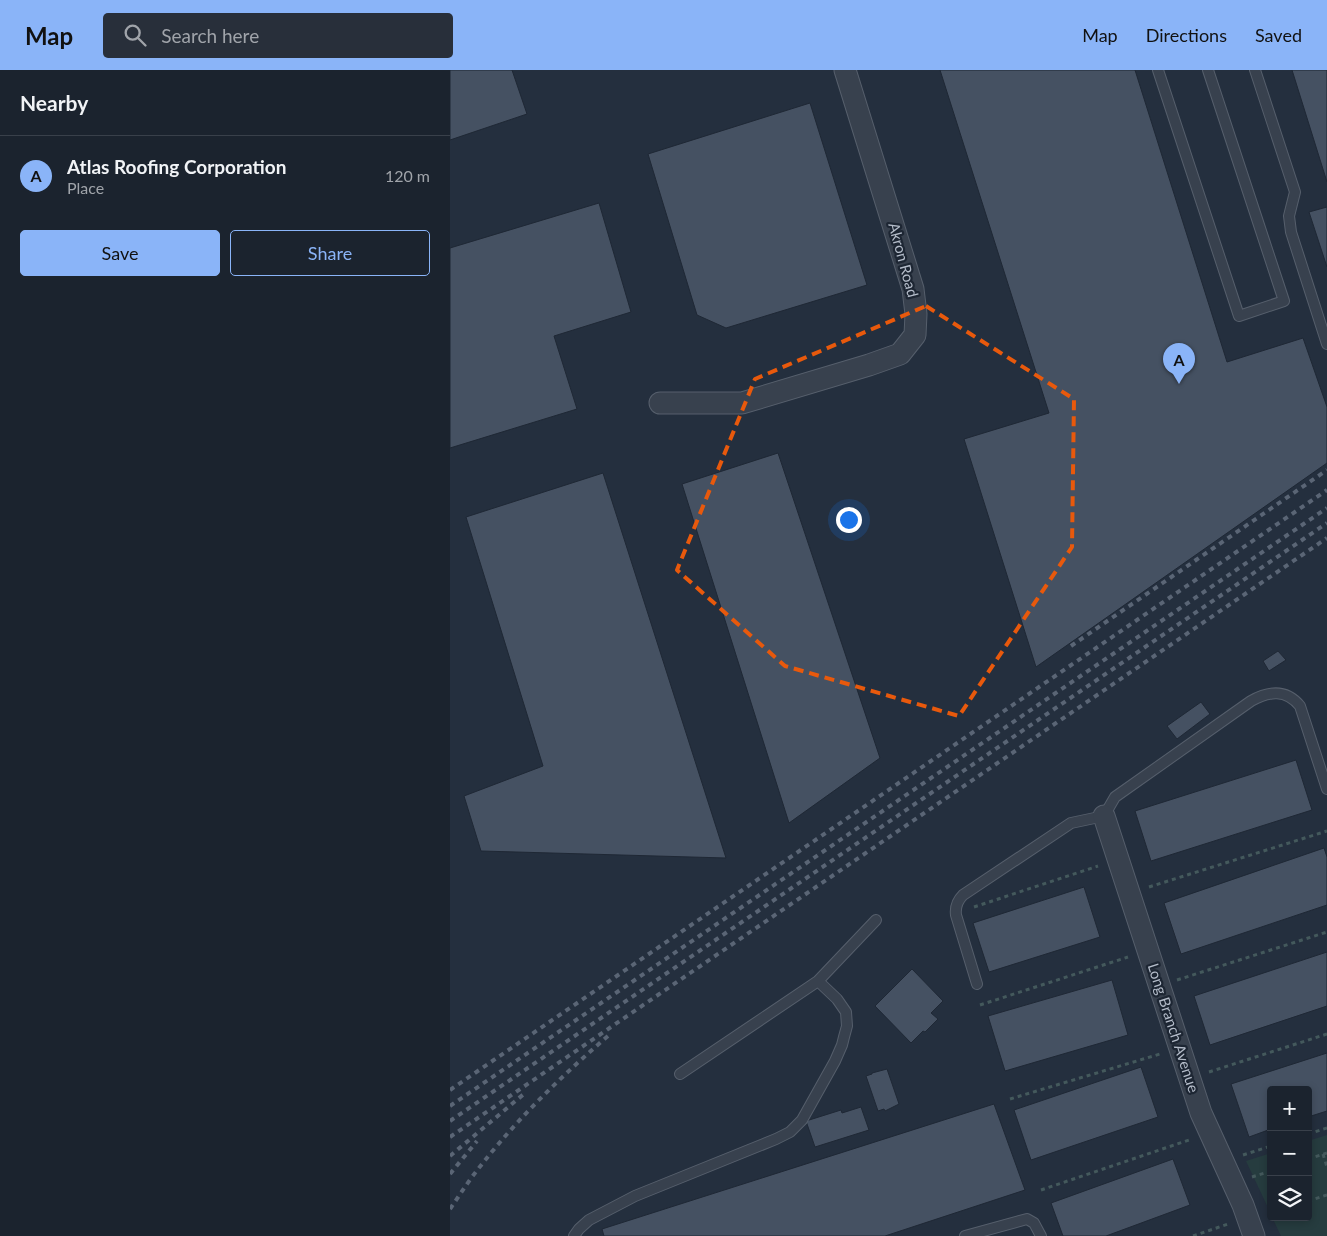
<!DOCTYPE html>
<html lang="en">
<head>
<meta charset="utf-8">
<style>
	:root { --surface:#1b232e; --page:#282f3a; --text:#f1f3f6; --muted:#a0a4aa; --line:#39404a; --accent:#8ab4f8 }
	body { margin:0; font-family:Lato,sans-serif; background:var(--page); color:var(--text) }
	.controls { position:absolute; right:15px; bottom:15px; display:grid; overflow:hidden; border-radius:5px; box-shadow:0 2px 8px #0003 }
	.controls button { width:45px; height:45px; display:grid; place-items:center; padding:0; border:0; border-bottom:1px solid var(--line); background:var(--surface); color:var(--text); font:25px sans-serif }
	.you { position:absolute; left:398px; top:449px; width:18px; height:18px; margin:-12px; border:4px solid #fff; border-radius:50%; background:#1a73e8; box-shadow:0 0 0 8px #1a73e833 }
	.badge { display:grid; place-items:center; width:32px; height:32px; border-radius:50%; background:var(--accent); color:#111; font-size:16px; font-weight:700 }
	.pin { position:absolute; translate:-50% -41px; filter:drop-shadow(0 1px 2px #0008) }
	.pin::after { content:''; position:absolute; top:26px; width:18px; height:15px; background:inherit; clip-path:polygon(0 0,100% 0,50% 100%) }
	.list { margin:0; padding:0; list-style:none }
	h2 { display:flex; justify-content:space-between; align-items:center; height:65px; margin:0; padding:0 20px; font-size:21px }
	h2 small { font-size:16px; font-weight:400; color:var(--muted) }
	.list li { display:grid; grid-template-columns:32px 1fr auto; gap:15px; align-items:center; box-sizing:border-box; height:80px; padding:0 20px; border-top:1px solid var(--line) }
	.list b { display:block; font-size:19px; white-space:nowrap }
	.list p { margin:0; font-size:16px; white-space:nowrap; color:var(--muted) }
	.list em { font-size:16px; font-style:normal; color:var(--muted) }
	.actions { display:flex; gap:10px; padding:15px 20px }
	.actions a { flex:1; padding:11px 0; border:1px solid var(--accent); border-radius:5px; text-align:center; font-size:18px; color:var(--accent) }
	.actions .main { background:var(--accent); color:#111 }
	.icon { flex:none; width:28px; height:28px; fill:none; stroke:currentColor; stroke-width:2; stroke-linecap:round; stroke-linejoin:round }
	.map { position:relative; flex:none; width:877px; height:1166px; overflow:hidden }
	header { display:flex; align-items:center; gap:30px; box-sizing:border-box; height:70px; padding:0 25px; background:var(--accent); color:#111 }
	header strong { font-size:24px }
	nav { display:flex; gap:28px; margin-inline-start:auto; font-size:18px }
	.search { width:350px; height:45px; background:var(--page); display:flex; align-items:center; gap:12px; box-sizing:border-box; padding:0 18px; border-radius:5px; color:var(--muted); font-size:19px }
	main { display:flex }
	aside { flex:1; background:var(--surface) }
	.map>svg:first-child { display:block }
	.green { fill:#263c3f }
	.building { fill:#455162; stroke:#1f2835 }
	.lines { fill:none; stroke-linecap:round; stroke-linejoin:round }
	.service-casing { stroke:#565f6c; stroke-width:12 }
	.minor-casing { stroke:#565f6c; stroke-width:23 }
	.path { stroke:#44595c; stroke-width:3; stroke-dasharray:4 4; stroke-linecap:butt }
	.service { stroke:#38414e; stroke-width:10 }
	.minor { stroke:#38414e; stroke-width:21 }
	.rail { stroke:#5a6575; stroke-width:4; stroke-dasharray:5 5; stroke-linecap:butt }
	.marked { fill:none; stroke:#e8590c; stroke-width:4; stroke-dasharray:10 6; stroke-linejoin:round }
	.labels { text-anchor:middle; stroke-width:4.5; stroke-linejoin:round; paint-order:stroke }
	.street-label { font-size:15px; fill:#b4bcc9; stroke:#1d2633 }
</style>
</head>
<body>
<header>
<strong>Map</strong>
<div class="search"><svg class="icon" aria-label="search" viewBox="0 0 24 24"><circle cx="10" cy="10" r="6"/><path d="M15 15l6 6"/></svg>Search here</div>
<nav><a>Map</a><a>Directions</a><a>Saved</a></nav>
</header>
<main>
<aside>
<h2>Nearby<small></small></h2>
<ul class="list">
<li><span class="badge">A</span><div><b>Atlas Roofing Corporation</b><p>Place</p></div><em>120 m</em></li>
</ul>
<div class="actions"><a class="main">Save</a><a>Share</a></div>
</aside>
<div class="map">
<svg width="877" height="1166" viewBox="0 0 877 1166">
	<rect width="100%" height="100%" fill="#242f3e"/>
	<!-- green -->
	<path class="green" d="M877,1065V1166H831L822,1147H858V1071Z
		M821,1083V1144L796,1091Z"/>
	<!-- building -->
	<path class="building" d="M0,0H62L77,44L0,70Z
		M490,0H685L777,292L853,268L877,337V393L586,597L514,369L599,343Z
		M842,0H877V112Z
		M360,33L417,215L276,258L247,245L198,84Z
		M149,133L181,242L104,266L127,339L0,378V178Z
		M877,137V197L859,142Z
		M328,383L430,688L339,753L232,414Z
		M153,403L276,788L31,781L14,726L93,696L16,447Z
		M828,581L836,590L819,601L813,591Z
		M751,632L760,644L727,669L717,656Z
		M846,690L862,740L701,791L685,741Z
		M874,778L877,787V835L731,884L714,833Z
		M634,817L650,867L539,902L523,853Z
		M877,882V936L760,975L744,926Z
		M462,899L493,931L481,943L488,949L475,962L473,961L461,973L425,936Z
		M662,910L678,965L555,1001L538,946Z
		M877,983V1041L858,1047V1020H821V1059L799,1067L781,1014Z
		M691,997L708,1047L581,1090L564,1040Z
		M437,999L449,1034L435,1041L434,1039L428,1041L416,1006L422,1004V1003Z
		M544,1034L575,1120L435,1166H154L152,1159Z
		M411,1037L419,1060L365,1077L356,1051L391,1040L392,1043Z
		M723,1089L740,1135L656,1166H613L601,1133Z"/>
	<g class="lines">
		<defs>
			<path id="service" d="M708,0L789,246L834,231L758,0
				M805,0L845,122L839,146L841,162L877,274
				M368,911L426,850
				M527,914L506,845C505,837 507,831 513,825L621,753L654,746L665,727L801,631C819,621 836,619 850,636L877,719
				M124,1166L129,1159L139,1150L185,1126L326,1069L340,1062L352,1050L385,991L392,975L394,967L397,956L396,942L387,929L368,911L230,1004
				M515,1166L577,1149L584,1153L591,1166"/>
			<path id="minor" d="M210,333H292L419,295L450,284L465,265L466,244L463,219L395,0
				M654,746L751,1043L793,1135L804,1166"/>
		</defs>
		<!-- service casing -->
		<use href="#service" class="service-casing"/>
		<!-- minor casing -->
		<use href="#minor" class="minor-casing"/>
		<!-- path -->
		<path class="path" d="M699,817L877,761
			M524,837L648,796
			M727,910L877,862
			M530,935L678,887
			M759,1002L877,964
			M560,1029L710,984
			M858,1064L877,1058
			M873,1084L877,1097
			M793,1085L821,1076
			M858,1089L877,1083
			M802,1107L821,1101
			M591,1120L742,1069
			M858,1131L877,1125
			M743,1166L778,1154"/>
		<!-- service -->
		<use href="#service" class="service"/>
		<!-- minor -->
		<use href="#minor" class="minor"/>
		<!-- rail -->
		<path class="rail" d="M621,576L877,400
			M0,1020L877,420
			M0,1036L877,438
			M0,1051L877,453
			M0,1067L877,468
			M0,1086L75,1023
			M0,1104L27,1071
			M0,1139C7,1129 14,1118 22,1107C61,1055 108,1009 158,966"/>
	</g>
	<!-- marked area -->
	<path class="marked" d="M476,236L624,329L622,477L509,646L335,596L227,500L305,309Z"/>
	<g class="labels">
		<!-- street labels -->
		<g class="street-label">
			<text transform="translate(453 190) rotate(75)" y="5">Akron Road</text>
			<text transform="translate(723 958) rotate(72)" y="5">Long Branch Avenue</text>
		</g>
	</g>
</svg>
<div class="controls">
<button>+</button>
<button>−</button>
<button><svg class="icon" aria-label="layers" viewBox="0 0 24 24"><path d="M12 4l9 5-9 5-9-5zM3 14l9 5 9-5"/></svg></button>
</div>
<div class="you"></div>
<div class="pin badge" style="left:729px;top:314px">A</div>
</div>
</main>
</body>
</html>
